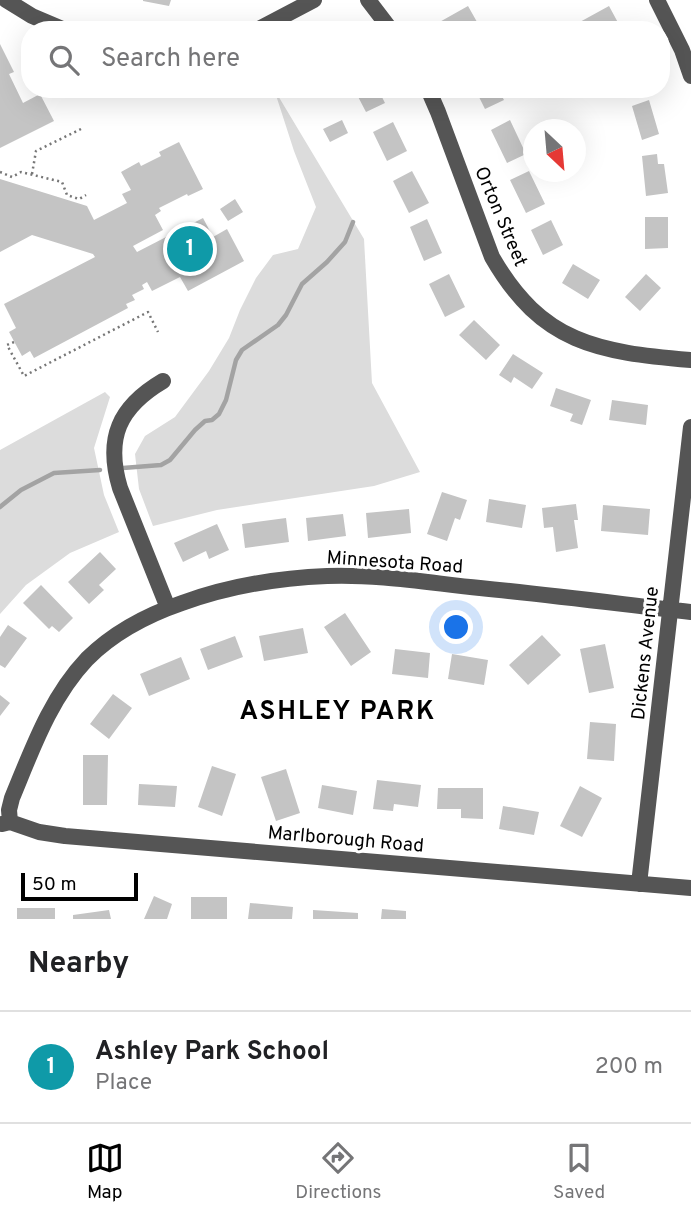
<!DOCTYPE html>
<html lang="en">
<head>
<meta charset="utf-8">
<style>
	:root { --surface:#fff; --page:#f2f2f2; --text:#202124; --muted:#757577; --line:#e0e0e0; --accent:#000 }
	body { margin:0; font-family:Overpass,sans-serif; background:var(--page); color:var(--text) }
	.compass { position:absolute; left:523px; top:119px; width:63px; height:63px; border-radius:50%; background:var(--surface); box-shadow:0 7px 28px #0002; rotate:154deg }
	.scale { position:absolute; left:21px; bottom:18px; width:117px; box-sizing:border-box; padding-left:7px; border:4px solid #000; border-top:0; font-size:19px; line-height:24px; white-space:nowrap; color:#000; -webkit-text-stroke:5px #fff; paint-order:stroke }
	.you { position:absolute; left:457px; top:628px; width:24px; height:24px; margin:-18px; border:5px solid #fff; border-radius:50%; background:#1a73e8; box-shadow:0 0 0 10px #1a73e833 }
	.badge { display:grid; place-items:center; width:46px; height:46px; border-radius:50%; background:var(--accent); color:#fff; font-size:23px; font-weight:700 }
	.pin { position:absolute; translate:-50% -50%; border:4px solid #fff; box-shadow:0 2px 7px #0006 }
	.list { margin:0; padding:0; list-style:none }
	h2 { display:flex; justify-content:space-between; align-items:center; height:91px; margin:0; padding:0 28px; font-size:30px }
	h2 small { font-size:23px; font-weight:400; color:var(--muted) }
	.list li { display:grid; grid-template-columns:46px 1fr auto; gap:21px; align-items:center; box-sizing:border-box; height:112px; padding:0 28px; border-top:2px solid var(--line) }
	.list b { display:block; font-size:26px; white-space:nowrap }
	.list p { margin:0; font-size:23px; white-space:nowrap; color:var(--muted) }
	.list em { font-size:23px; font-style:normal; color:var(--muted) }
	.icon { flex:none; width:38px; height:38px; fill:none; stroke:currentColor; stroke-width:2; stroke-linecap:round; stroke-linejoin:round }
	.map { position:relative; flex:none; width:691px; height:919px; overflow:hidden }
	.search { position:absolute; background:var(--surface); box-shadow:0 7px 28px #0002; left:21px; right:21px; top:21px; height:77px; display:flex; align-items:center; gap:18px; box-sizing:border-box; padding:0 24px; border-radius:28px; color:var(--muted); font-size:26px }
	.sheet { height:203px; background:var(--surface) }
	nav { display:flex; justify-content:space-around; align-items:center; box-sizing:border-box; height:98px; border-top:2px solid var(--line); background:var(--surface); font-size:19px; color:var(--muted) }
	nav a { display:grid; justify-items:center; gap:4px }
	nav .on { color:var(--accent) }
	.map>svg:first-child { display:block }
	.green { fill:#dcdcdc }
	.lines { fill:none; stroke-linecap:round; stroke-linejoin:round }
	.stream { stroke:#a3a3a3; stroke-width:4.5 }
	.building { fill:#c4c4c4 }
	.path { stroke:#777; stroke-width:2.5; stroke-dasharray:2 3.5; stroke-linecap:butt }
	.minor { stroke:#555; stroke-width:16 }
	.labels { text-anchor:middle; stroke-width:6; stroke-linejoin:round; paint-order:stroke }
	.street-label { font-size:19px; fill:#000; stroke:#fff }
	.district-label { font-size:26px; font-weight:bold; letter-spacing:2px; fill:#000; stroke:#fff }
</style>
</head>
<body>
<div class="map">
<svg width="691" height="919" viewBox="0 0 691 919">
	<rect width="100%" height="100%" fill="#fff"/>
	<!-- green -->
	<path class="green" d="M274,89L364,239L372,383L420,472L374,486L217,510L153,526L139,489L135,454L145,436L175,417L209,371L229,338L240,310L256,278L273,255L298,249L316,207L294,151Z
		M105,392L110,397L94,448L104,495L119,532L70,553L26,585L0,614V450Z"/>
	<g class="lines">
		<!-- stream -->
		<path class="stream" d="M123,468L161,465L170,460L195,430L205,421L212,420L219,414L226,400L236,360L242,350L278,325L286,315L302,284L327,262L345,242L353,222
			M0,507L21,490L54,473L100,470"/>
	</g>
	<!-- building -->
	<path class="building" d="M143,0H171L169,6L143,1Z
		M468,6L481,29L440,30L436,24Z
		M609,6L622,30H581L578,23Z
		M0,44L14,72L9,74L23,103L40,94L54,121L0,148Z
		M354,89H378L385,103L366,112Z
		M475,89H498L504,100L485,109Z
		M649,100L659,134L642,140L632,106Z
		M342,120L348,133L330,142L323,129Z
		M510,120L526,154L507,163L491,130Z
		M393,122L407,151L387,161L373,132Z
		M179,142L203,189L188,196L187,194L159,208L161,211L155,215L163,230L133,246L137,252L203,218L213,237L227,229L244,261L188,291L180,277L152,291L147,282L142,285L144,289L132,295L135,300L126,304L128,308L34,358L30,351L22,356L9,332L16,328L4,304L95,257L93,254L32,235L0,252V179L87,206L94,220L127,203L122,194L131,190L121,172L139,162L141,166L161,156L159,152Z
		M657,154L658,164H664L668,193L646,196L642,156Z
		M412,171L429,203L409,213L393,181Z
		M529,171L545,204L526,213L510,180Z
		M235,199L243,212L228,221L220,209Z
		M645,217H668V248L645,249Z
		M427,219L442,253L424,261L410,227Z
		M551,220L563,245L543,255L531,230Z
		M573,264L600,280L588,299L562,283Z
		M449,274L465,307L445,317L429,284Z
		M646,274L661,288L640,311L625,297Z
		M474,320L500,345L486,360L459,335Z
		M513,354L543,373L532,389L514,377L511,383L499,375Z
		M556,388L591,400L582,425L570,421L573,414L550,406Z
		M612,400L648,405L646,425L609,420Z
		M442,492L467,500L460,520L455,518L447,541L427,534Z
		M489,499L526,505L522,528L486,522Z
		M576,504L578,520H574L578,548L556,552L553,527L544,528L542,508Z
		M603,505L650,509L648,535L601,531Z
		M409,509L411,533L368,538L366,513Z
		M343,514L346,536L308,541L306,518Z
		M286,518L289,542L245,548L242,524Z
		M217,524L229,550L209,559L206,551L183,562L174,543Z
		M100,552L116,569L99,585L104,590L89,604L68,582Z
		M41,585L73,618L59,632L52,626L49,629L23,603Z
		M345,613L371,652L351,666L324,627Z
		M8,625L27,638L5,668L0,665V637Z
		M303,628L308,653L264,661L259,636Z
		M542,635L561,655L528,685L509,665Z
		M235,636L243,657L208,670L200,649Z
		M605,644L614,688L589,693L580,649Z
		M395,649L430,653L428,678L392,674Z
		M452,654L488,660L484,685L448,679Z
		M181,657L190,679L149,696L140,674Z
		M113,694L132,708L109,739L90,724Z
		M0,695L10,703L0,716Z
		M590,722L616,724L614,761L587,759Z
		M83,755H108L107,805H83Z
		M212,766L236,774L222,816L198,807Z
		M286,769L300,813L276,821L261,777Z
		M377,780L421,785L418,807L394,804L393,811L373,809Z
		M139,784L177,786L175,807L138,805Z
		M322,785L357,791L353,815L318,808Z
		M580,786L602,798L582,837L560,826Z
		M438,788H483V819L461,818V809H437Z
		M503,806L539,812L534,835L499,829Z
		M154,896L172,904L167,919H144Z
		M191,897H227V919H191Z
		M250,903L293,907L292,919H248Z
		M17,908H55V919H17Z
		M382,909L406,911V919H381Z
		M109,910L111,919H73V915Z
		M313,910L358,913V919H313Z"/>
	<g class="lines">
		<!-- path -->
		<path class="path" d="M0,172L12,177L21,172L62,182L67,195L79,199L86,195
			M32,174L36,151L81,129
			M14,342L7,345L24,376L148,312L158,332"/>
		<!-- minor -->
		<path class="minor" d="M6,0L32,16L65,30
			M368,0L391,30
			M657,0L682,50L691,76
			M257,30L314,0
			M428,89L438,112L492,257C542,344 598,352 691,360
			M163,381C119,407 105,438 120,488L168,608
			M10,822L9,810L12,798C32,750 50,698 87,659C113,633 147,615 182,603C229,586 277,578 327,576C378,574 430,583 480,588C551,595 621,604 691,612
			M2,824L10,822L39,832L65,836L691,888
			M639,884L691,427"/>
	</g>
	<g class="labels">
		<!-- street labels -->
		<g class="street-label">
			<text transform="translate(502 216) rotate(67)" y="7">Orton Street</text>
			<text transform="translate(395 561) rotate(4)" y="7">Minnesota Road</text>
			<text transform="translate(644 653) rotate(-84)" y="7">Dickens Avenue</text>
			<text transform="translate(346 838) rotate(5)" y="7">Marlborough Road</text>
		</g>
		<!-- district labels -->
		<g class="district-label">
			<text x="338" y="719">ASHLEY PARK</text>
		</g>
	</g>
</svg>
<svg class="compass" viewBox="-18 -18 36 36"><path d="M0-13l5 13h-10z" fill="#e53935"/><path d="M0 13l5-13h-10z" fill="#757577"/></svg>
<div class="scale">50 m</div>
<div class="you"></div>
<div class="pin badge" style="left:190px;top:249px;background:#0f9aa8">1</div>
<div class="search"><svg class="icon" aria-label="search" viewBox="0 0 24 24"><circle cx="10" cy="10" r="6"/><path d="M15 15l6 6"/></svg>Search here</div>
</div>
<section class="sheet">
<h2>Nearby<small></small></h2>
<ul class="list">
<li><span class="badge" style="background:#0f9aa8">1</span><div><b>Ashley Park School</b><p>Place</p></div><em>200 m</em></li>
</ul>
</section>
<nav>
<a class="on"><svg class="icon" aria-label="map" viewBox="0 0 24 24"><path d="M3 6l6-2 6 2 6-2v14l-6 2-6-2-6 2zM9 4v14M15 6v14"/></svg>Map</a>
<a><svg class="icon" aria-label="directions" viewBox="0 0 24 24"><path d="M12 3l9 9-9 9-9-9zM9 14v-3h6M13 9l2 2-2 2"/></svg>Directions</a>
<a><svg class="icon" aria-label="saved" viewBox="0 0 24 24"><path d="M7 4h10v16l-5-4-5 4z"/></svg>Saved</a>
</nav>
</body>
</html>
